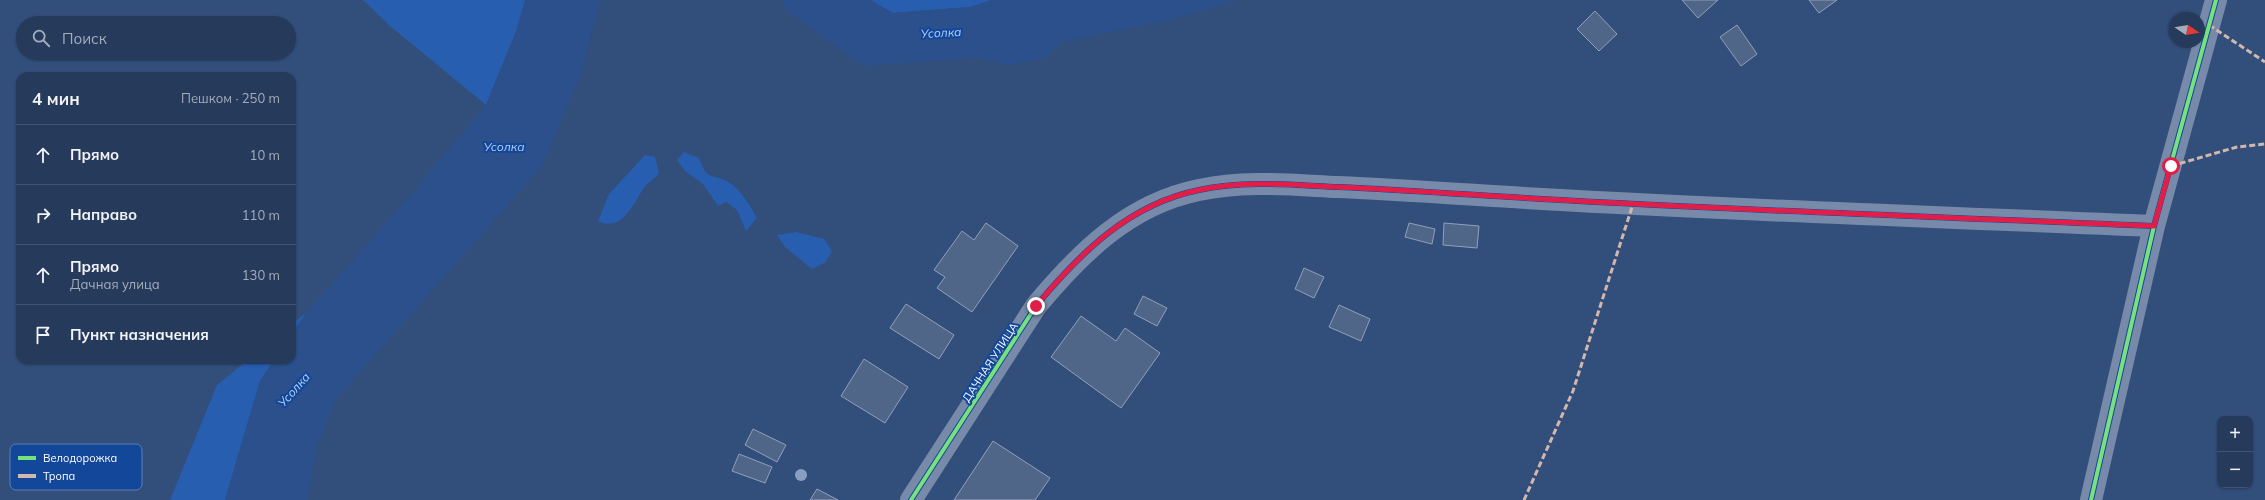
<!DOCTYPE html>
<html lang="ru">
<head>
<meta charset="utf-8">
<style>
	:root { --surface:#263a5c; --page:#2e4162; --text:#f1f3f6; --muted:#a4adbb; --line:#425472 }
	body { margin:0; font-family:Mulish,sans-serif; background:var(--page); color:var(--text) }
	.controls { position:absolute; right:12px; bottom:12px; display:grid; overflow:hidden; border-radius:8px; box-shadow:0 1px 3px #0004 }
	.controls button { width:36px; height:36px; display:grid; place-items:center; padding:0; border:0; border-bottom:1px solid var(--line); background:var(--surface); color:var(--text); font:20px sans-serif }
	.compass { position:absolute; left:2169px; top:12px; width:36px; height:36px; border-radius:50%; background:var(--surface); box-shadow:0 1px 3px #0004; rotate:102deg }
	.stop { position:absolute; width:12px; height:12px; margin:-9px; border:3px solid #e11d48; border-radius:50%; background:#fff }
	.stop.end { background:#e11d48; border-color:#fff; box-shadow:0 1px 4px #0008 }
	.list { margin:0; padding:0; list-style:none }
	h2 { display:flex; justify-content:space-between; align-items:center; height:52px; margin:0; padding:0 16px; font-size:17px }
	h2 small { font-size:13px; font-weight:400; color:var(--muted) }
	.list li { display:grid; grid-template-columns:26px 1fr auto; gap:12px; align-items:center; box-sizing:border-box; height:60px; padding:0 16px; border-top:1px solid var(--line) }
	.list b { display:block; font-size:15px; white-space:nowrap }
	.list p { margin:0; font-size:13px; white-space:nowrap; color:var(--muted) }
	.list em { font-size:13px; font-style:normal; color:var(--muted) }
	.icon { flex:none; width:22px; height:22px; fill:none; stroke:currentColor; stroke-width:2; stroke-linecap:round; stroke-linejoin:round }
	.map { position:relative; flex:none; width:2265px; height:500px; overflow:hidden }
	.search { position:absolute; background:var(--surface); box-shadow:0 1px 3px #0004; left:16px; top:16px; width:280px; height:44px; display:flex; align-items:center; gap:10px; box-sizing:border-box; padding:0 14px; border-radius:22px; color:var(--muted); font-size:15px }
	.panel { position:absolute; background:var(--surface); box-shadow:0 1px 3px #0004; left:16px; top:72px; width:280px; height:292px; border-radius:12px }
	.map>svg:first-child { display:block }
	.green { fill:#285eaf }
	.water { fill:#2b508b }
	.building { fill:#4f6689; stroke:#90a0ba }
	.lines { fill:none; stroke-linecap:round; stroke-linejoin:round }
	.secondary { stroke:#778aa9; stroke-width:22 }
	.quiet { stroke:#d1b7ad; stroke-width:3; stroke-dasharray:6 3; stroke-linecap:butt }
	.cycleway-casing { stroke:#134799; stroke-width:6 }
	.cycleway { stroke:#77e17e; stroke-width:4 }
	.tree { fill:#889fc2 }
	.route { stroke:#e11d48; stroke-width:5 }
	.labels { text-anchor:middle; stroke-width:4; stroke-linejoin:round; paint-order:stroke }
	.street-label { font-size:11px; fill:#fff; stroke:#134799 }
	.water-label { font-size:12px; font-style:italic; fill:#b3d0fa; stroke:#134799 }
	.key { fill:#134799; stroke:#5a7eb8; stroke-width:1 }
	.key-label { font-size:11px; fill:#fff }
</style>
</head>
<body>
<div class="map">
<svg width="2265" height="500" viewBox="0 0 2265 500">
	<rect width="100%" height="100%" fill="#324e7a"/>
	<!-- green -->
	<path class="green" d="M363,0H525L516,32L486,105L390,26Z
		M870,0H992L970,7L893,13Z
		M684,152L699,158C708,183 712,172 730,183C742,191 750,206 757,218L746,231L737,210L726,202L718,206L703,184L686,172L677,160Z
		M645,155L655,157L659,173C655,179 647,183 643,189C634,204 621,233 598,221L609,194Z
		M796,232L824,239L832,251L826,262L812,269L785,247L777,235Z
		M307,312L292,334V324Z
		M248,360H274L260,381L225,500H170L217,385Z"/>
	<!-- water -->
	<path class="water" d="M525,0H601L580,76L542,166L337,398L318,444L307,500H225L260,381L274,360H292V334L307,312L407,199L486,105L516,32Z
		M781,0H870L893,13L970,7L992,0H1238L1170,20L1061,42L1045,58L1010,65L976,58L863,66L788,11Z"/>
	<!-- building -->
	<path class="building" d="M1682,0H1718L1698,18Z
		M1809,0H1837L1819,13Z
		M1595,11L1617,34L1599,51L1577,29Z
		M1737,25L1757,54L1741,66L1720,37Z
		M986,223L1018,246L972,312L937,288L945,277L934,270L962,231L974,240Z
		M1409,223L1435,229L1432,244L1405,237Z
		M1444,223L1479,226L1477,248L1443,245Z
		M1304,268L1324,277L1314,298L1295,289Z
		M1143,296L1167,308L1157,326L1134,314Z
		M906,304L954,335L939,359L890,328Z
		M1339,305L1370,319L1361,341L1329,327Z
		M1081,316L1116,341L1125,328L1160,353L1121,408L1051,357Z
		M864,359L908,387L885,423L841,396Z
		M753,429L786,445L777,462L745,445Z
		M993,441L1050,478L1035,500H954Z
		M739,454L772,467L765,483L732,471Z
		M817,489L838,500H810Z"/>
	<g class="lines">
		<!-- secondary -->
		<path class="secondary" d="M911,500L1036,306C1080,253 1129,204 1199,190C1244,180 1293,185 1338,187C1406,190 1474,195 1542,199C1746,211 1950,217 2154,226
			M2091,500L2154,226L2216,0"/>
		<!-- quiet -->
		<path class="quiet" d="M2209,25L2265,62
			M2171,166L2237,147L2265,144
			M1524,500L1573,391L1633,204"/>
		<defs>
			<path id="cycleway" d="M911,500L1036,306C1080,253 1129,204 1199,190C1244,180 1293,185 1338,187C1406,190 1474,195 1542,199C1746,211 1950,217 2154,226
				M2091,500L2154,226L2216,0"/>
		</defs>
		<!-- cycleway casing -->
		<use href="#cycleway" class="cycleway-casing"/>
		<!-- cycleway -->
		<use href="#cycleway" class="cycleway"/>
	</g>
	<!-- trees -->
	<circle class="tree" cx="801" cy="475" r="6"/>
	<g class="lines">
		<!-- route -->
		<path class="route" d="M1036,306C1080,253 1129,204 1199,190C1244,180 1293,185 1338,187C1406,190 1474,195 1542,199C1746,211 1950,217 2154,226L2171,166"/>
	</g>
	<g class="labels">
		<!-- street labels -->
		<g class="street-label">
			<text transform="translate(990 362) rotate(-57)" y="4">ДАЧНАЯ УЛИЦА</text>
		</g>
		<!-- water labels -->
		<g class="water-label">
			<text transform="translate(941 33) rotate(-3)" y="4">Усолка</text>
			<text x="504" y="151">Усолка</text>
			<text transform="translate(294 390) rotate(-49)" y="4">Усолка</text>
		</g>
	</g>
	<!-- legend -->
	<rect x="10" y="444" width="132" height="46" rx="6" class="key"/>
	<rect x="18" y="456" width="18" height="4" fill="#77e17e"/>
	<rect x="18" y="474" width="18" height="4" fill="#d1b7ad"/>
	<g class="key-label">
		<text x="43" y="462">Велодорожка</text>
		<text x="43" y="480">Тропа</text>
	</g>
</svg>
<div class="controls">
<button>+</button>
<button>−</button>
</div>
<svg class="compass" viewBox="-18 -18 36 36"><path d="M0-13l5 13h-10z" fill="#e53935"/><path d="M0 13l5-13h-10z" fill="#a4adbb"/></svg>
<div class="stop" style="left:2171px;top:166px"></div>
<div class="stop end" style="left:1036px;top:306px"></div>
<div class="search"><svg class="icon" aria-label="search" viewBox="0 0 24 24"><circle cx="10" cy="10" r="6"/><path d="M15 15l6 6"/></svg>Поиск</div>
<section class="panel">
<h2>4 мин<small>Пешком · 250 m</small></h2>
<ul class="list">
<li><svg class="icon" aria-label="ahead" viewBox="0 0 24 24"><path d="M12 20V5M6 11l6-6 6 6"/></svg><div><b>Прямо</b></div><em>10 m</em></li>
<li><svg class="icon" aria-label="right" viewBox="0 0 24 24"><path d="M7 20v-9h11M14 6l5 5-5 5"/></svg><div><b>Направо</b></div><em>110 m</em></li>
<li><svg class="icon" aria-label="ahead" viewBox="0 0 24 24"><path d="M12 20V5M6 11l6-6 6 6"/></svg><div><b>Прямо</b><p>Дачная улица</p></div><em>130 m</em></li>
<li><svg class="icon" aria-label="arrive" viewBox="0 0 24 24"><path d="M6 21V4h12l-3 4 3 4H6"/></svg><div><b>Пункт назначения</b></div></li>
</ul>
</section>
</div>
</body>
</html>
